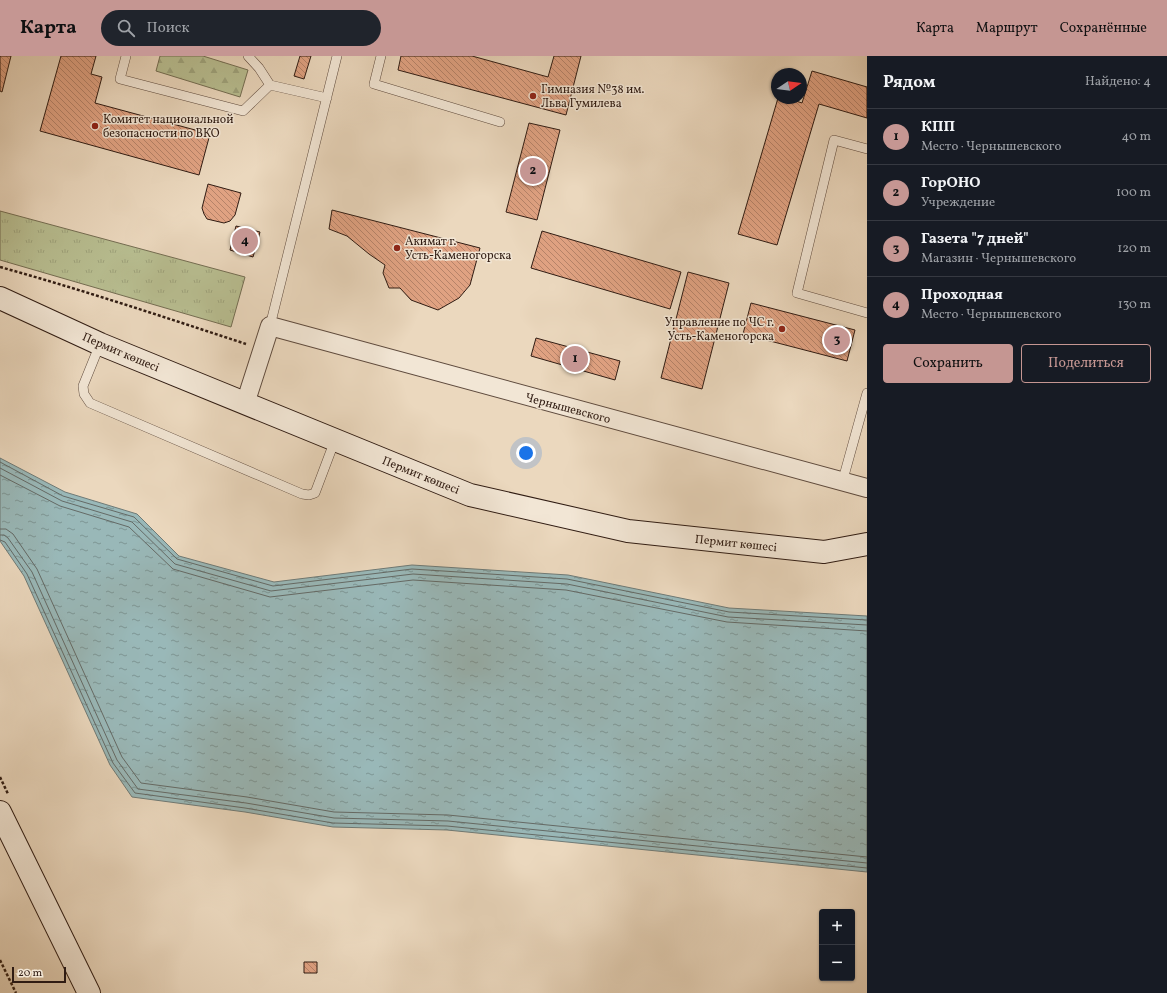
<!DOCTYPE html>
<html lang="ru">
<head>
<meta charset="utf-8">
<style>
	:root { --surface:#171b24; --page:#20242c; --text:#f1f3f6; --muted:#9ea1a6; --line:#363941; --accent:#c59692 }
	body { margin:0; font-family:Vollkorn,serif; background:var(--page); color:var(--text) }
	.controls { position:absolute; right:12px; bottom:12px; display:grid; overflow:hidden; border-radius:4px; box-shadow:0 1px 3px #0004 }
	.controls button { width:36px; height:36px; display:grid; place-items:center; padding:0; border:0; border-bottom:1px solid var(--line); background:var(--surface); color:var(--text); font:20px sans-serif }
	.compass { position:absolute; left:771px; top:12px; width:36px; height:36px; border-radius:50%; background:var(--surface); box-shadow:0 1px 3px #0004; rotate:77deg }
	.scale { position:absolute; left:12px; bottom:10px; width:54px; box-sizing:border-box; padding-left:4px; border:2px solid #301c13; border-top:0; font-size:11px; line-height:14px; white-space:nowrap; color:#301c13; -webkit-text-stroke:3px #f2e6d5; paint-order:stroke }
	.you { position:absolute; left:526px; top:397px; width:14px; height:14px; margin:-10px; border:3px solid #fff; border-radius:50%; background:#1a73e8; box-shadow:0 0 0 6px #1a73e833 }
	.badge { display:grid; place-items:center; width:26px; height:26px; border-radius:50%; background:var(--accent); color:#111; font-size:13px; font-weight:700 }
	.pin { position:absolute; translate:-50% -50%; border:2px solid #fff; box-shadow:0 1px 4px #0006 }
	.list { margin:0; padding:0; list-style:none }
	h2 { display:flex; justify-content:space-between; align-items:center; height:52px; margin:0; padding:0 16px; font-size:17px }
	h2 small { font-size:13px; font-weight:400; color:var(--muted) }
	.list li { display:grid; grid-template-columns:26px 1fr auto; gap:12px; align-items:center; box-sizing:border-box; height:56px; padding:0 16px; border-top:1px solid var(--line) }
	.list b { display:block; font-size:15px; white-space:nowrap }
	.list p { margin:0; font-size:13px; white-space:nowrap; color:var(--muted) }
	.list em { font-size:13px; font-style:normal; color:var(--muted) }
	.actions { display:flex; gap:8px; padding:12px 16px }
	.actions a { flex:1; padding:9px 0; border:1px solid var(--accent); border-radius:4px; text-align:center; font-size:14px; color:var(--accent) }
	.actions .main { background:var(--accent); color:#111 }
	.icon { flex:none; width:22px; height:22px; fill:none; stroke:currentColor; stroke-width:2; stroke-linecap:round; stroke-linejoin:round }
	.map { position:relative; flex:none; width:867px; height:937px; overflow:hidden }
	header { display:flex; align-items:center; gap:24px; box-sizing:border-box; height:56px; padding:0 20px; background:var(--accent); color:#111 }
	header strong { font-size:19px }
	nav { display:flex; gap:22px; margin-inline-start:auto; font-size:14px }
	.search { width:280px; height:36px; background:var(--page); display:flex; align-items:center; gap:10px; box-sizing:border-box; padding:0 14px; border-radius:22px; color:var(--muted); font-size:15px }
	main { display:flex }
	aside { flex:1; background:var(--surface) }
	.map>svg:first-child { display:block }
	.grass { fill:url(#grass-tufts); stroke:#746d52 }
	.forest { fill:url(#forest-firs); stroke:#746d52 }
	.water { fill:url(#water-ripples); stroke:#6f7a76 }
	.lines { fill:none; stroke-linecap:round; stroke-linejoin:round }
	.shore { stroke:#646a66; stroke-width:1 }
	.building { fill:url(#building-back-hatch); stroke:#301c13 }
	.service-casing { stroke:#5f4b3e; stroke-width:10 }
	.minor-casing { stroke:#5f4b3e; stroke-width:20 }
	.secondary-casing { stroke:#301c13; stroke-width:24 }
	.path { stroke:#301c13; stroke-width:2.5; stroke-dasharray:3 2; stroke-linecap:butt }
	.service { stroke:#f2e6d5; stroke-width:9 }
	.minor { stroke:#f2e6d5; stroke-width:18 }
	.secondary { stroke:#f2e6d5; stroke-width:22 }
	.poi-dot { fill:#8f2418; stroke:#f2e6d5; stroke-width:1.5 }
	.labels { text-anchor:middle; stroke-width:3; stroke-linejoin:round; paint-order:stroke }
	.poi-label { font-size:12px; fill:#301c13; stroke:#f2e6d5; text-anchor:start }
	.street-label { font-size:12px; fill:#301c13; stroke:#f2e6d5 }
</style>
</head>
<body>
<header>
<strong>Карта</strong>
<div class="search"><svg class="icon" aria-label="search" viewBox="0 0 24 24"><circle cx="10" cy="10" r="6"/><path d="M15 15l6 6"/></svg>Поиск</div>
<nav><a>Карта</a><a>Маршрут</a><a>Сохранённые</a></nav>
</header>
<main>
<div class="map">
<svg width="867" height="937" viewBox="0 0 867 937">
	<defs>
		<pattern id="grass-tufts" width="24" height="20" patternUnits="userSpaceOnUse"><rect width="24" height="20" fill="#b8be91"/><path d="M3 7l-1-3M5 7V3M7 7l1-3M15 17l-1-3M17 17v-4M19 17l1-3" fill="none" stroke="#9ea37c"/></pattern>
		<pattern id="forest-firs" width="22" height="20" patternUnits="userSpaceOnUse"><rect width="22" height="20" fill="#b8be91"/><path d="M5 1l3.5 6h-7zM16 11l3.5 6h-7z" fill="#9ea37c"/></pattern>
		<pattern id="water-ripples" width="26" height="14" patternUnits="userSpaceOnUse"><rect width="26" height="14" fill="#99b8b8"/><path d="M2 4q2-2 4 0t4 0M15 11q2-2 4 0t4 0" fill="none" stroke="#7d9594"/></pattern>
		<pattern id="building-back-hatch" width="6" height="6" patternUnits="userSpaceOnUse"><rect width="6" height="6" fill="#e0a282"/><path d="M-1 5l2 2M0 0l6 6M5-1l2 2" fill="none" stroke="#b68369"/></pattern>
	</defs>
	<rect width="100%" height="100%" fill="#ebd8be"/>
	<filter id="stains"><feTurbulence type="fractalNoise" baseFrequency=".005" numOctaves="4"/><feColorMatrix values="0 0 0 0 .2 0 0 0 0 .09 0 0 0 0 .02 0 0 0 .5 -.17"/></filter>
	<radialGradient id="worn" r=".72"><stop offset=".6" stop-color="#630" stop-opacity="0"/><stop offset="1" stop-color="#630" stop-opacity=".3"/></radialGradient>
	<!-- grass -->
	<path class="grass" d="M0,155L245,221L231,271L0,204Z"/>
	<!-- forest -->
	<path class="forest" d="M160,0H203L248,14L240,41L156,15Z"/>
	<!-- water -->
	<path class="water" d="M0,402L65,436L137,458L179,500L274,526L412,509L568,519L729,552L867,560V816L447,774L333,771L245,756L132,741L110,709L24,520L0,485Z"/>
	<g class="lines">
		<!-- shore -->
		<path class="shore" d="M0,406L63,440L134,461L177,503L273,530L412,513L567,523L729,556L867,564
			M0,412L62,445L132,466L175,508L271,535L413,518L567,528L728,561L867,569
			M0,419L60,450L129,471L173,513L270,541L413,524L566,534L727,566L867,575
			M0,473H6L13,478L37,513L122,701L141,727L247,741L334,756L448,759L867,801
			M0,479H4L8,482L32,516L117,704L138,733L246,747L334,762L448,765L867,807
			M0,484L5,486L27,518L113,707L135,737L245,752L333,767L447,770L867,812"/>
	</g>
	<!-- building -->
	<path class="building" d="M0,0H11L2,36L0,35Z
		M61,0H96L91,18L102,21L95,47L210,78L199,119L40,75Z
		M300,0H311L304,23L294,20Z
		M401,0H472L548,21L554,0H581L566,59L398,14Z
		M812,15L867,31V62L819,48L777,189L738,178L778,42H787L802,47Z
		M529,67L560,74L537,164L506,156Z
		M208,128L241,137L235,159L230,165L224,167L207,163L204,158L202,152Z
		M332,154L480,192L470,229L459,242L438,254L411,244L400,232H389L383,217L385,209L369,198L347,180L329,173Z
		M236,170L260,176L253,201L230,194Z
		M542,175L681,216L670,253L531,212Z
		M688,216L729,227L702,333L661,322Z
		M751,247L855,274L847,305L743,278Z
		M536,282L620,305L615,324L531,300Z
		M304,906H317V917H304Z"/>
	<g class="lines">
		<defs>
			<path id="service" d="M126,0L120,23L243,55L270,29
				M248,0L259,12L270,29L327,42
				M381,0L374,28L500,66
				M867,93L834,84L797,237L867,257
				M270,270L337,0
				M100,288L83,330L84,338L90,347L302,438L309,439L315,437L335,384
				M842,427L867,337"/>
			<path id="minor" d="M245,348L270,270L867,432"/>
			<path id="secondary" d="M0,242L100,288L470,439L628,475L824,496L867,488
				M0,756L89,937"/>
		</defs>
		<!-- service casing -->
		<use href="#service" class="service-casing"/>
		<!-- minor casing -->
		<use href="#minor" class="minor-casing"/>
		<!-- secondary casing -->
		<use href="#secondary" class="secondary-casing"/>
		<!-- path -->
		<path class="path" d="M0,211C83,234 164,261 246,288
			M0,721L8,738
			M0,904L16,937"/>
		<!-- service -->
		<use href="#service" class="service"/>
		<!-- minor -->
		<use href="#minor" class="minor"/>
		<!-- secondary -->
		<use href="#secondary" class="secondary"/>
	</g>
	<!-- markers -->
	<g class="poi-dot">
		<circle cx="533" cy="40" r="4"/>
		<circle cx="95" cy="70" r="4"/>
		<circle cx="397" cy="192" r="4"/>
		<circle cx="782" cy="273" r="4"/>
	</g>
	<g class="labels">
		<!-- poi labels -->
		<g class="poi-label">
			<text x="541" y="37">Гимназия №38 им.<tspan x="541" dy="14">Льва Гумилева</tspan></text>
			<text x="103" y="67">Комитет национальной<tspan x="103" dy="14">безопасности по ВКО</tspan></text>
			<text x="405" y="189">Акимат г.<tspan x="405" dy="14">Усть-Каменогорска</tspan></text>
			<text x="774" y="270" text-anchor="end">Управление по ЧС г.<tspan x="774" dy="14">Усть-Каменогорска</tspan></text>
		</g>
		<!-- street labels -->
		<g class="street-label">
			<text transform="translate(121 296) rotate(23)" y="4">Пермит көшесі</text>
			<text transform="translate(568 352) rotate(15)" y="4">Чернышевского</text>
			<text transform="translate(421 419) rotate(22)" y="4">Пермит көшесі</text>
			<text transform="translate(736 487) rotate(6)" y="4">Пермит көшесі</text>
		</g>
	</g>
	<rect width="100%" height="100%" filter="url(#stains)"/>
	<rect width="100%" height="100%" fill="url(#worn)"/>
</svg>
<div class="controls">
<button>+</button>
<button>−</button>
</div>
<svg class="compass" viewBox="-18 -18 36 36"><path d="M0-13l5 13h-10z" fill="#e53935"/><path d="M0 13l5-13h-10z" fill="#9ea1a6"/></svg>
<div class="scale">20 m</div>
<div class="you"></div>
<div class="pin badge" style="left:575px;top:303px">1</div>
<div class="pin badge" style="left:533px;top:115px">2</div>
<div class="pin badge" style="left:837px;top:284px">3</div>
<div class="pin badge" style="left:245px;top:185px">4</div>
</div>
<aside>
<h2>Рядом<small>Найдено: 4</small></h2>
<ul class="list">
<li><span class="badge">1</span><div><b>КПП</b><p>Место · Чернышевского</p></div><em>40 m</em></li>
<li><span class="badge">2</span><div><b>ГорОНО</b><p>Учреждение</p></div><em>100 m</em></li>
<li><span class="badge">3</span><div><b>Газета &quot;7 дней&quot;</b><p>Магазин · Чернышевского</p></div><em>120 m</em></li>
<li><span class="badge">4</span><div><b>Проходная</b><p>Место · Чернышевского</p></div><em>130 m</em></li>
</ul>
<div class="actions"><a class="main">Сохранить</a><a>Поделиться</a></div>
</aside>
</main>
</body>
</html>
